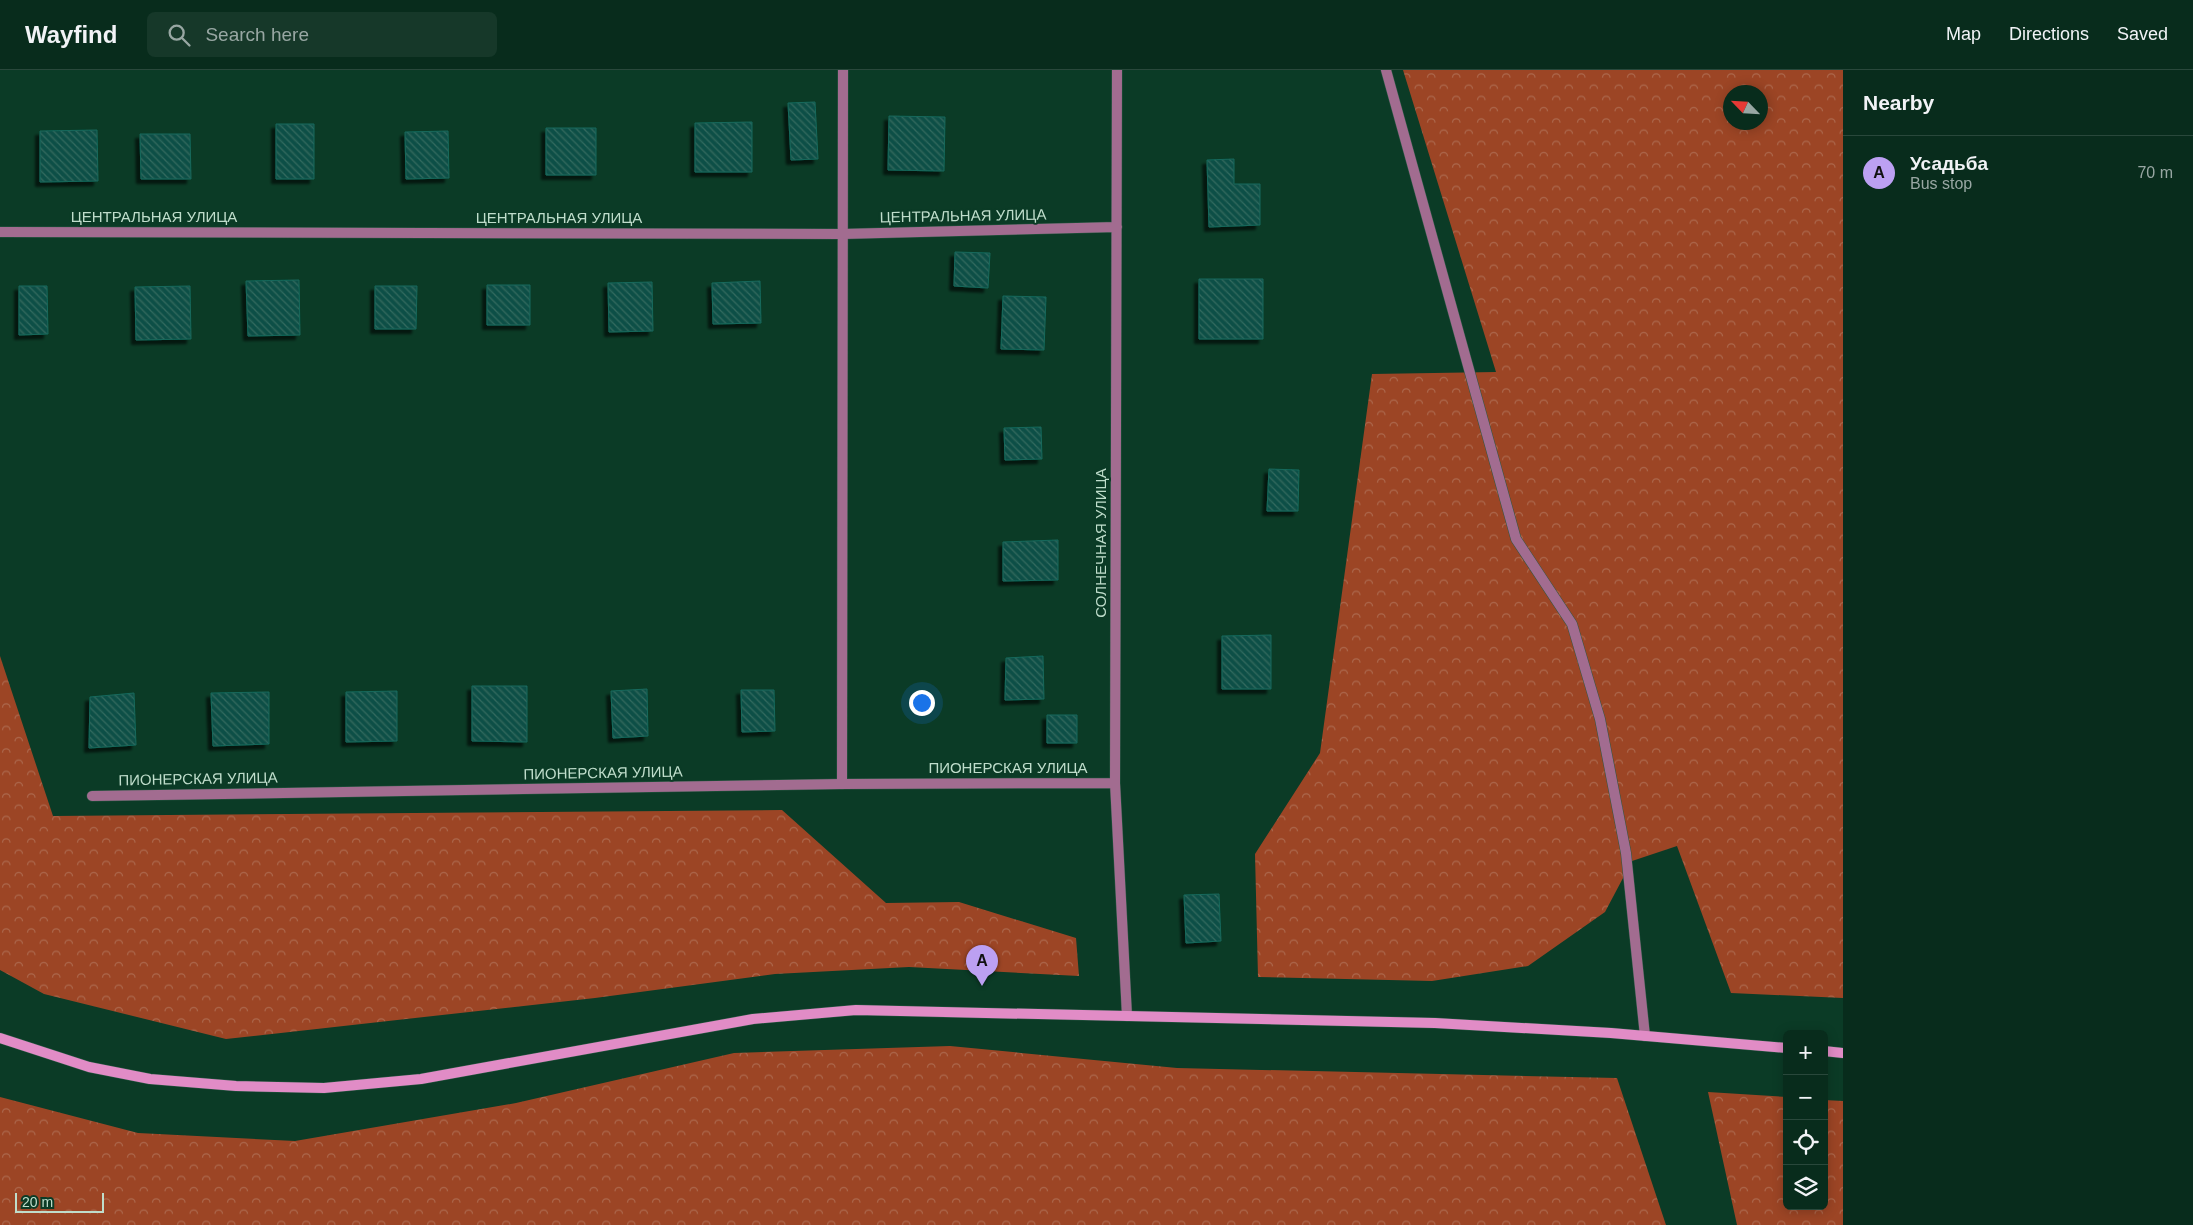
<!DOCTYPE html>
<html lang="en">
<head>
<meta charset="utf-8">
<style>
	:root { --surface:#082c1c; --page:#163829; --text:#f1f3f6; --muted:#98a7a3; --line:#29483b; --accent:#bca0f2 }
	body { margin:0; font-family:Arial,sans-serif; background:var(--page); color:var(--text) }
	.controls { position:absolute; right:15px; bottom:15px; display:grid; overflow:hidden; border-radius:8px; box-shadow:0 2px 12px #0003 }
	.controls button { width:45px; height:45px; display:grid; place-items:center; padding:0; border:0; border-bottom:1px solid var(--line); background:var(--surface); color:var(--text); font:25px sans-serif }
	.compass { position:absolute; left:1723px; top:15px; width:45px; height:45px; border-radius:50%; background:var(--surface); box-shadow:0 2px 12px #0003; rotate:295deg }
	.scale { position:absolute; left:15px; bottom:12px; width:89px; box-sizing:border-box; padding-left:5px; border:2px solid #bfddcb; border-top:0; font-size:14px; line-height:18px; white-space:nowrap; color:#bfddcb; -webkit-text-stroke:4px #0b3b26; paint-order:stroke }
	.you { position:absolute; left:921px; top:632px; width:18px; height:18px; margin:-12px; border:4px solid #fff; border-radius:50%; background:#1a73e8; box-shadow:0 0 0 8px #1a73e833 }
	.badge { display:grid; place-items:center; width:32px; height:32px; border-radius:50%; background:var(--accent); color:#111; font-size:16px; font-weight:700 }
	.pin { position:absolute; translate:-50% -41px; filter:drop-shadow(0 1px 2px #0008) }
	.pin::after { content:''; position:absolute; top:26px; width:18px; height:15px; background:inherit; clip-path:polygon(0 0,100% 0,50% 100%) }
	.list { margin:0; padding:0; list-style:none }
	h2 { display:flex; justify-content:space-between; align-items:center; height:65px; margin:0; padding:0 20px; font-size:21px }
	h2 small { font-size:16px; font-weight:400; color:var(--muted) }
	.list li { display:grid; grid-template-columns:32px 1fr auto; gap:15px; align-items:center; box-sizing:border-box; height:75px; padding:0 20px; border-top:1px solid var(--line) }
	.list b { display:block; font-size:19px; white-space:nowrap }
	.list p { margin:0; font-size:16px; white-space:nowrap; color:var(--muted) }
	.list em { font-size:16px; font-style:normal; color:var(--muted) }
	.icon { flex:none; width:28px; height:28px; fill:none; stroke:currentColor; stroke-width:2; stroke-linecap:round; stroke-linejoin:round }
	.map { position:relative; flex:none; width:1843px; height:1155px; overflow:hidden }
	header { display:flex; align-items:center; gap:30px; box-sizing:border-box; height:70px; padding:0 25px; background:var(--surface); border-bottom:1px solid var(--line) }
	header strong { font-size:24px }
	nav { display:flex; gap:28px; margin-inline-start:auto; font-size:18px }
	.search { width:350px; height:45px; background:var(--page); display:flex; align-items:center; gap:12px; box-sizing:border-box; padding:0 18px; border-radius:8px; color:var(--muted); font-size:19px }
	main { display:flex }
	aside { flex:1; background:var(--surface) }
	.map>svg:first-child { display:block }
	.forest { fill:url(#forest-crowns); fill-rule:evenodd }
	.building { fill:url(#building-back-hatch); stroke:#14695c; filter:url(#shadow) }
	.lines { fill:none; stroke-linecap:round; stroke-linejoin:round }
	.service-casing { stroke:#2b5844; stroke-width:11 }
	.minor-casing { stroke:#2b5844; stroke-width:11 }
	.secondary-casing { stroke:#2b5844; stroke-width:11 }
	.service { stroke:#a26c90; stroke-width:10 }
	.minor { stroke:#a26c90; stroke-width:10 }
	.secondary { stroke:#e18cc6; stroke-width:10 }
	.labels { text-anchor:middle; stroke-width:4; stroke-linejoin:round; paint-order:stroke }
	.street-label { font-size:15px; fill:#bfddcb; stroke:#0b3b26 }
</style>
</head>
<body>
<header>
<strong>Wayfind</strong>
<div class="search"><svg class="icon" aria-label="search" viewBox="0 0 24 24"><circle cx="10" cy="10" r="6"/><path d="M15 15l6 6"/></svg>Search here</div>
<nav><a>Map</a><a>Directions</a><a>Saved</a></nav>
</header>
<main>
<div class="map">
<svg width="1843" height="1155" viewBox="0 0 1843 1155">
	<defs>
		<pattern id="forest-crowns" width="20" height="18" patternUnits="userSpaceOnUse" patternTransform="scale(1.25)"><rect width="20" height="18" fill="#9c4525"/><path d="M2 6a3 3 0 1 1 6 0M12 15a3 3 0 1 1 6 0" fill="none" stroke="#ac684d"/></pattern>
		<pattern id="building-back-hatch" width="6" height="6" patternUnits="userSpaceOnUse" patternTransform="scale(1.25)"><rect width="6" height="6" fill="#115046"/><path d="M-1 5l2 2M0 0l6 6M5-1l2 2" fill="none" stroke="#32695f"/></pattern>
		<filter id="shadow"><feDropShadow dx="-4.5" dy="4.5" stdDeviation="1" flood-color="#0009"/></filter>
	</defs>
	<rect width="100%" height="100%" fill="#0b3b26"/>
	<!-- forest -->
	<path class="forest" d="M1403,0H1843V928L1731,923L1677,776L1632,791L1605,842L1528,896L1432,911L1258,907L1255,784L1320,683L1372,304L1496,302ZM1730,22H1760V52H1730Z
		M0,586L53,746L782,740L886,833L959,832L1076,868L1079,906L909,897L775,904L595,928L226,969L44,924L0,900Z
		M950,976L1177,998L1617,1008L1666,1155H0V1027L138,1063L295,1071L516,1033L734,983Z
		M1708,1022L1787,1027V1136H1824V1030L1843,1031V1155H1737Z"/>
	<!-- building -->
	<path class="building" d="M815,32L818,89L791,90L788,33Z
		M889,46L945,47L944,101L888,100Z
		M752,52V102H695V53Z
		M276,54H314V109H276Z
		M546,58H596V105H546Z
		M97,60L98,111L40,112V61Z
		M448,61L449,108L406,109L405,62Z
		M140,64H190L191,109H141Z
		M1234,89V114H1260V155L1209,157L1207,90Z
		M955,182L990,183L988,218L954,216Z
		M1199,209H1263V269H1199Z
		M299,210L300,265L248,266L246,211Z
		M760,211L761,253L713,254L712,213Z
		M652,212L653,261L609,262L608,213Z
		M487,215H530V255H487Z
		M19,216H47L48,264L19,265Z
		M190,216L191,269L136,270L135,217Z
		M375,216H417L416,259H375Z
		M1003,226L1046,227L1044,280L1001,279Z
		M1041,357L1042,389L1005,390L1004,358Z
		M1269,399L1299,400L1298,441H1267Z
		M1058,470V510L1003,511V472Z
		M1271,565V619H1222V566Z
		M1043,586L1044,629L1005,630L1006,588Z
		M472,616H527V672L472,671Z
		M647,619L648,666L613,668L611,621Z
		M741,620H774L775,661L742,662Z
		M397,621V671L346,672V622Z
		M269,622V674L213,676L211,623Z
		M134,623L136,675L89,678L90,627Z
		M1047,645H1077V673H1047Z
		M1219,824L1221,871L1186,873L1184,825Z"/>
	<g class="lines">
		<defs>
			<path id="service" d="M1386,0L1516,469L1572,554L1600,649L1626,783L1645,966
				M842,714L843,0"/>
			<path id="minor" d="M1117,0L1115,713L1127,946
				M0,162L842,164L1117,157
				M92,726L842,714L1115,713"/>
			<path id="secondary" d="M0,968L89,997L150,1009L236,1016L324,1018L421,1009L753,949L856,940L1435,953L1611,963L1787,978
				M1824,981L1843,983"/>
		</defs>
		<!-- service casing -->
		<use href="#service" class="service-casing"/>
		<!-- minor casing -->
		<use href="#minor" class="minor-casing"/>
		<!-- secondary casing -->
		<use href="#secondary" class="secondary-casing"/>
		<!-- service -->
		<use href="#service" class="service"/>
		<!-- minor -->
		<use href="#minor" class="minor"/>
		<!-- secondary -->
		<use href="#secondary" class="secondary"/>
	</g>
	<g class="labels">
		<!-- street labels -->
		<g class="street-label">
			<text transform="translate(963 146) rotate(-1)" y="5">ЦЕНТРАЛЬНАЯ УЛИЦА</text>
			<text x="154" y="152">ЦЕНТРАЛЬНАЯ УЛИЦА</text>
			<text x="559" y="153">ЦЕНТРАЛЬНАЯ УЛИЦА</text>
			<text transform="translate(1101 473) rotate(-90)" y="5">СОЛНЕЧНАЯ УЛИЦА</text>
			<text x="1008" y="703">ПИОНЕРСКАЯ УЛИЦА</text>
			<text transform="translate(603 703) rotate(-1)" y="5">ПИОНЕРСКАЯ УЛИЦА</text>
			<text transform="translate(198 709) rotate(-1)" y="5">ПИОНЕРСКАЯ УЛИЦА</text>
		</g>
	</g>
</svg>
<div class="controls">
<button>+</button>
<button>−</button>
<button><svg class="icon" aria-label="locate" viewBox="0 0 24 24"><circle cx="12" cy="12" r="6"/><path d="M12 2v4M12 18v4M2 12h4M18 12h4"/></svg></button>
<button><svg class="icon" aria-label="layers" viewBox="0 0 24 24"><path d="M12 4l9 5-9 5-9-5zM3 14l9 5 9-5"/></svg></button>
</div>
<svg class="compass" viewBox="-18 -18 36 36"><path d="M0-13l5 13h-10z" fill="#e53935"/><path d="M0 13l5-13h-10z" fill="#98a7a3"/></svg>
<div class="scale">20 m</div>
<div class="you"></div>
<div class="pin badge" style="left:982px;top:916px">A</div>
</div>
<aside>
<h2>Nearby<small></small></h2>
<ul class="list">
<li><span class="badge">A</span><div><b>Усадьба</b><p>Bus stop</p></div><em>70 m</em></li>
</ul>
</aside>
</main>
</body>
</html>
